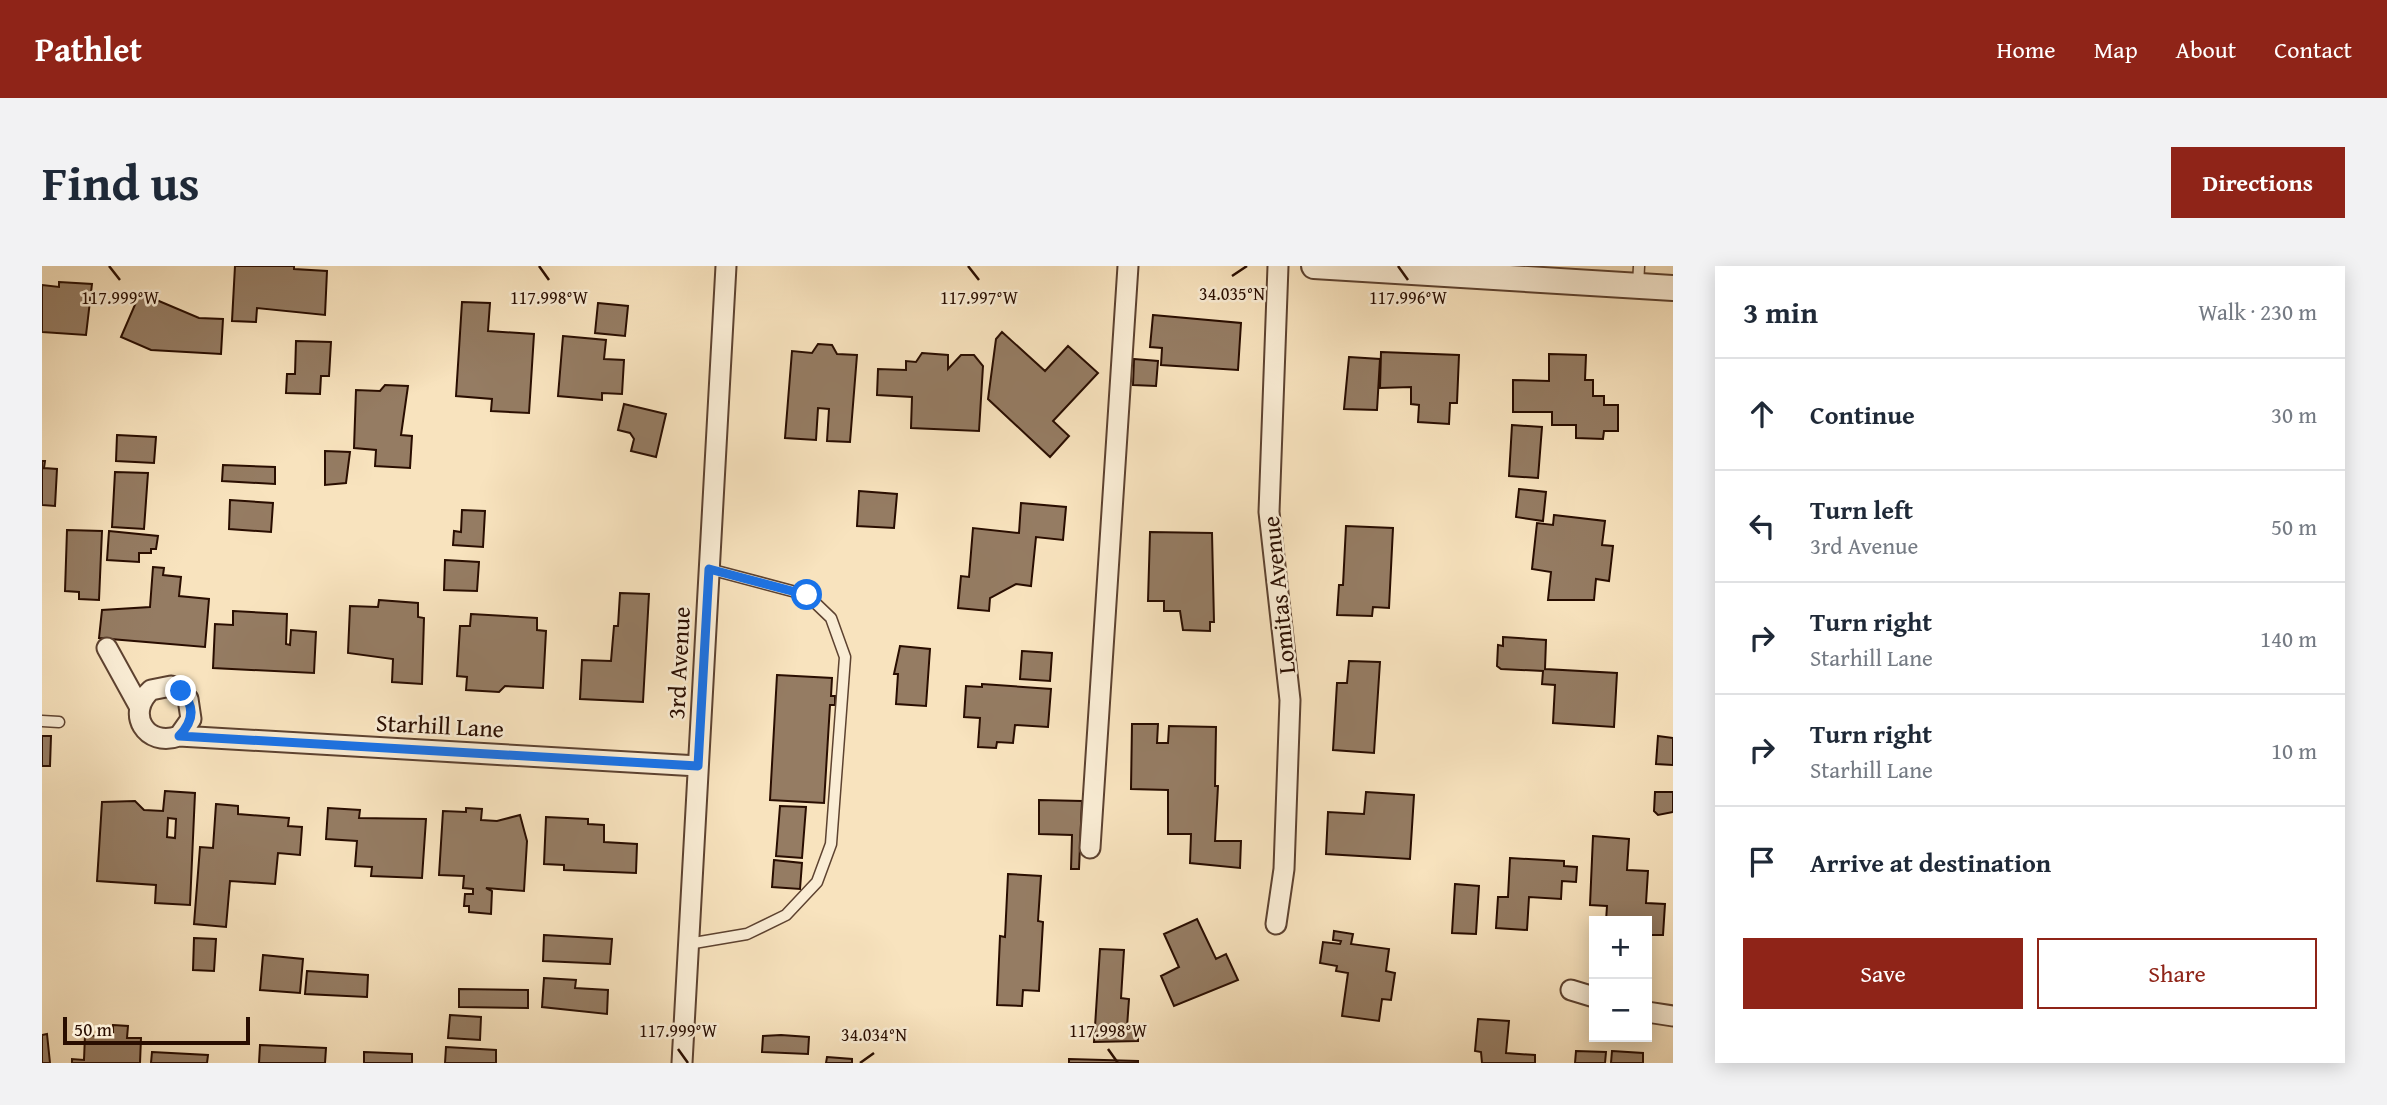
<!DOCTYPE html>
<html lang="en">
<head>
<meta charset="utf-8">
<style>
	:root { --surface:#fff; --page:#f2f2f3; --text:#1f2937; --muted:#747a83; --line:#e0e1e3; --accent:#8f2418 }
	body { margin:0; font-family:"Gentium Book Plus",serif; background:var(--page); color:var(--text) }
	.controls { position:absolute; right:21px; bottom:21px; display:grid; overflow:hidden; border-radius:0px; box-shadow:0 4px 18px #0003 }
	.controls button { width:63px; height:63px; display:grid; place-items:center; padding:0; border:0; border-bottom:2px solid var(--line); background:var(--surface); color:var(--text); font:35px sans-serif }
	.scale { position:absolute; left:21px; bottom:18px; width:187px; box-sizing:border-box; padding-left:7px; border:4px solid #290d00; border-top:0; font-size:19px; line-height:24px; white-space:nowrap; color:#290d00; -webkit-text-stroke:5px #faedd5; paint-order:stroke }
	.stop { position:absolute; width:21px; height:21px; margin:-16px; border:5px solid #1a73e8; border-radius:50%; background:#fff }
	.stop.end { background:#1a73e8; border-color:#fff; box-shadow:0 2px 7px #0008 }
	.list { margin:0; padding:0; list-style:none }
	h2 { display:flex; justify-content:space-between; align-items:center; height:91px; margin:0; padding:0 28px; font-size:30px }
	h2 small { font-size:23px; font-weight:400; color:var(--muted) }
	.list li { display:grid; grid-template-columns:46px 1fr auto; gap:21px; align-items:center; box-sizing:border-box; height:112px; padding:0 28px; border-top:2px solid var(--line) }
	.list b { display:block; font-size:26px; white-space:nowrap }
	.list p { margin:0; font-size:23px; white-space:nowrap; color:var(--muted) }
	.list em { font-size:23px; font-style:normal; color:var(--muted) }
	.actions { display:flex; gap:14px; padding:21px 28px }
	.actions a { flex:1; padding:16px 0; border:2px solid var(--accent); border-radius:0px; text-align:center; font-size:24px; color:var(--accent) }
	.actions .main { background:var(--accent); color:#fff }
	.icon { flex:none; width:38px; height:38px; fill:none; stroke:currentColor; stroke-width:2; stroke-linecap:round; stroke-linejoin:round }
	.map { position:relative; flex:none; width:1631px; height:797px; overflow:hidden; border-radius:0px }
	header { display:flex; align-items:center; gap:42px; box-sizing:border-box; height:98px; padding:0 35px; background:var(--accent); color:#fff }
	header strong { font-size:33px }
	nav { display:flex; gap:38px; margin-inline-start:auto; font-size:24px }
	.intro { display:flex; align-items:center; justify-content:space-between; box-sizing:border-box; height:168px; padding:0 42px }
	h1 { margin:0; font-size:49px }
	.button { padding:18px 32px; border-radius:0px; background:var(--accent); color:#fff; font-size:24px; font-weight:700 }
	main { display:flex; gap:42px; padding:0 42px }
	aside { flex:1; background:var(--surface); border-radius:0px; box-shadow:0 4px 18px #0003 }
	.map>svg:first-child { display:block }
	.building { fill:#957c63; stroke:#290d00; stroke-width:2; fill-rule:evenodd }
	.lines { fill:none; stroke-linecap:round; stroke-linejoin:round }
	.service-casing { stroke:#5d4230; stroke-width:13 }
	.minor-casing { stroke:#5d4230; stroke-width:23 }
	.tertiary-casing { stroke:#5d4230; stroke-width:28 }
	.service { stroke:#faedd5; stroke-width:10 }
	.minor { stroke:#faedd5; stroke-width:19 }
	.tertiary { stroke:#faedd5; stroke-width:24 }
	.route { stroke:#1a73e8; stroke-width:9 }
	.ticks { fill:none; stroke:#290d00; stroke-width:2.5 }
	.labels { text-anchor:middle; stroke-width:5; stroke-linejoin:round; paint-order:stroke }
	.street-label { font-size:24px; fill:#290d00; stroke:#faedd5 }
	.ticks-label { font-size:18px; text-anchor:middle; fill:#290d00; stroke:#faedd5; stroke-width:5; stroke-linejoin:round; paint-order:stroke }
</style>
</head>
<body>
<header>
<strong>Pathlet</strong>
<nav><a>Home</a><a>Map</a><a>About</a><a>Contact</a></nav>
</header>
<div class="intro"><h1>Find us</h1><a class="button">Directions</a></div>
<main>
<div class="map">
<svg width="1631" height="797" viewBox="0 0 1631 797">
	<rect width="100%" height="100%" fill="#f8e3be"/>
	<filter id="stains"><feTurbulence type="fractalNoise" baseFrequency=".00286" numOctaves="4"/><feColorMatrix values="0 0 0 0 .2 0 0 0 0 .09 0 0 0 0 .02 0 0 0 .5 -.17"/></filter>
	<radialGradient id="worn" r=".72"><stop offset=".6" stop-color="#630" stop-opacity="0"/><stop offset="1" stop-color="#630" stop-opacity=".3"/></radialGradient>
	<!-- building -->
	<path class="building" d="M193,0H252V3L285,5L283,49L215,42L214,56L190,55Z
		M17,16L50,18L44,69L0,66V19L17,21Z
		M98,27L157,52L181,53L179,88L109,84L79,71Z
		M420,36L448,37L446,65L492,68L487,147L449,145L450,133L414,130Z
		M556,37L586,40L583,70L553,67Z
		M1111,49L1199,57L1196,104L1119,99L1120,82L1108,81Z
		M960,66L1003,105L1026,80L1056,107L1011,155L1027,170L1008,191L946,133L954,73Z
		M521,70L564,74L562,93L582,94L580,128L560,127V134L516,130Z
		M254,75L289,76L287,110H279L278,128L244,127L245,108H253Z
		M776,78L790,79L795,88L815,89L808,176L785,175L787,143L776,142L774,174L743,172L750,85L770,87Z
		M1339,86L1417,89L1415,137H1408L1407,158L1376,156L1377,139L1369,138V121L1338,122Z
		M880,87L906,89V103L919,89H932L941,100L937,165L869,162L870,131L835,129L836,103L864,104V95L874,96Z
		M1507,88L1544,89L1543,114H1551V130H1562V139H1576V165H1562L1561,173L1534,172V159H1510V146H1471V114L1507,115Z
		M1307,91L1338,93L1335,144L1302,143Z
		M1092,93L1116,95L1114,120L1091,119Z
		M343,119L366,120L359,169L370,170L368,202L333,200L334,184L312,182L314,124L338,125Z
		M582,138L624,148L614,191L589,185L592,173L588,167L576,164Z
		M1470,159L1500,161L1496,212L1467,210Z
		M75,169L114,171L112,197L74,195Z
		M283,185L308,186L304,217L283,219Z
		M0,195H3L2,202L15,203L13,240L0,239Z
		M181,199L233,201V218L180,215Z
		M73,206L106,207L102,263L70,261Z
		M1477,223L1504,226L1501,255L1474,251Z
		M817,225L855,228L852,262L815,260Z
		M188,234L231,237L229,266L187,263Z
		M979,237L1024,241L1021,274L994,271L989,320L974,318L948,332L947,345L916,342L919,310L927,311L931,262L977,267Z
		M420,244L443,245L441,281L411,279L412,265L419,266Z
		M1512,249L1563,255L1560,279L1571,280L1567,315L1554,313L1552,334H1506L1509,306L1490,303L1495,257L1511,259Z
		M1304,260L1351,262L1347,342L1331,341L1330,350L1295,349L1297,319H1301Z
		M25,264L60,265L57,334L37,333V326L23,325Z
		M67,265L116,270L114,283H109V287H97V296L65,294Z
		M1108,266L1170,267L1172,356H1168V365L1141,364L1138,345H1122V335H1106Z
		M403,294L437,296L435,325L402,324Z
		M111,301L122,302L121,309L139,311L137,330L167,333L163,381L57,372L60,344L108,341Z
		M578,327L607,328L601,436L538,433L540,394L569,395L572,360H576Z
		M337,334L376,337V351L382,352L380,418L350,416L351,393L306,387L308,340L336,341Z
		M191,345L245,348L244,378L248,379L249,364L274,366L272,407L171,402L173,358L191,359Z
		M429,348L495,352V364L504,365L501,422L463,420L457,426L424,424L425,411L415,410L418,360H428Z
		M1461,371L1504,374L1503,403L1575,407L1572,461L1511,457L1513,419L1500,418L1501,405L1459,403L1455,400L1456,379L1461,380Z
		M858,380L888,383L884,440L854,438L856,408H852Z
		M980,385L1010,387L1008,415L978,413Z
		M1307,395L1338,396L1332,487L1291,484L1295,417H1305Z
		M735,409L790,412L789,430H793V439H788L782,537L728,534Z
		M940,418L1009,423L1006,461L973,459L971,477L955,476L954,482L936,481L938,452L922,451L924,420L940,421Z
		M1090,458H1116L1115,477H1126L1127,460L1174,461L1173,520H1176L1173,575H1199L1198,602L1148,597L1149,568H1126V524L1089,523Z
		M0,470H9L8,500H0Z
		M1616,470L1631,472V499L1614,498Z
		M123,525L153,527L148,639L113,637L114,619L55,615L60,536L93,535L102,544L121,545ZM126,552L134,553L133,572L125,571Z
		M1324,526L1372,529L1368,593L1284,588L1286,546L1322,548Z
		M1613,526H1631V546L1616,549L1612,545Z
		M997,534L1040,535L1037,603H1029L1030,569L997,568Z
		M174,538L196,540V548L247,552L246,560L260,561L258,589L236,587L233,618L188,615L184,661L152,658L158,581L171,582Z
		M738,540L764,541L760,592L734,590Z
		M286,542L318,544L317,552L384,553L380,612L329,610L330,601L313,600L315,575L284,573Z
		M424,542L440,543L439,554L455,555L478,549L485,575L482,625L444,622L450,625L449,648L427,646V640H422L423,628H431V623L421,622L422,610L397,609L401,545L424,546Z
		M504,551L546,553V558L562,559V576L595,578L594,607L522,604V599L502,598Z
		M1551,570L1587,573L1585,604L1606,605L1604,637L1623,638L1621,669H1605V655H1564L1565,640L1548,639Z
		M1468,592L1522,595V600L1535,601L1534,616L1520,615L1519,633L1487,631L1485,664L1454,662L1456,631H1466Z
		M732,594L760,597L758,623L730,621Z
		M966,608L999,610L996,655L1001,656L997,725L981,724L980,740L955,739L958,670L963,671Z
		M1413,618L1437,620L1434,668L1410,667Z
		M1155,653L1174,693L1184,688L1196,714L1132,740L1119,710L1137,701L1122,668Z
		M1292,665L1311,668L1309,678L1347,683L1344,705L1353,707L1349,734L1340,733L1337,755L1300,750L1306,707L1294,705L1295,700L1278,697L1281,676L1298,678L1299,675L1291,674Z
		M502,669L570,673L568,698L501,695Z
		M152,672L174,673L172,705L151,704Z
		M1058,683L1082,684L1079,732L1087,733L1085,761H1096V775L1052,776Z
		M221,689L261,693L258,727L218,724Z
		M265,705L326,709L325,731L263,728Z
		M502,712L534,714L533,722L566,724L565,748L500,741Z
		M417,723L486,724V742L417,741Z
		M408,749L439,751L438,774L406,772Z
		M1436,753L1467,755L1464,787L1493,789V797H1440L1439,786L1433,785Z
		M71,759L86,760L85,772H99L98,797H30V793L42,794L43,769L71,771Z
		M5,768L8,797H0V769Z
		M739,769L767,771L766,788L720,786L721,770Z
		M218,779L284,782L283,797H217Z
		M404,781L454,784V797H403Z
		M1534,785L1564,786L1563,797H1533Z
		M1570,785L1601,787V797H1569Z
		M110,786L166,789L165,797H109Z
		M322,786L370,788V797H322Z
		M785,791L810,793V797H784Z
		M1027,793L1096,795V797H1027Z"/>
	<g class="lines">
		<defs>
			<path id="service" d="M1596,20L1597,0
				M0,455L17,456
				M646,678L705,668L744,649L775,616L789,578L803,391L789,352L765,329L667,303"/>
			<path id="minor" d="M65,382L97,440
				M137,470L149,453L146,433L129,420L109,424C83,447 104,482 137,470L656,500
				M1048,582L1086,0
				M1234,658L1242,603L1248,434L1227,246L1236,0
				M1529,724L1552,731
				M1605,746L1631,750
				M640,797L684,0"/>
			<path id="tertiary" d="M1272,0L1631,22"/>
		</defs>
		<!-- service casing -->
		<use href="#service" class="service-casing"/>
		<!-- minor casing -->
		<use href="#minor" class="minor-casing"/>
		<!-- tertiary casing -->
		<use href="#tertiary" class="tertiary-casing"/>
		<!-- service -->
		<use href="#service" class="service"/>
		<!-- minor -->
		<use href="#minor" class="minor"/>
		<!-- tertiary -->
		<use href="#tertiary" class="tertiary"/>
	</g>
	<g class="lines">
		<!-- route -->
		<path class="route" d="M139,425C153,440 152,455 137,470L656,500L667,303L765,329"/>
	</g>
	<!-- ticks -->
	<path class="ticks" d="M67,0L78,14M497,0L507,14M926,0L937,14M1356,0L1366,14M1190,10L1205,0M636,783L646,797M1066,783L1076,797M818,797L832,787"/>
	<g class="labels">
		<!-- street labels -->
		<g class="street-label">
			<text transform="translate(1237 329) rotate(-96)" y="8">Lomitas Avenue</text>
			<text transform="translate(637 397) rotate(-87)" y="8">3rd Avenue</text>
			<text transform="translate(398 460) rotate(3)" y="8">Starhill Lane</text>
		</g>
	</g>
	<g class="ticks-label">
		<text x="1190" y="34">34.035°N</text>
		<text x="78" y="38">117.999°W</text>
		<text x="507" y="38">117.998°W</text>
		<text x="937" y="38">117.997°W</text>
		<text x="1366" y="38">117.996°W</text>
		<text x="636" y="771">117.999°W</text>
		<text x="1066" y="771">117.998°W</text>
		<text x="832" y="775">34.034°N</text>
	</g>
	<rect width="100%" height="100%" filter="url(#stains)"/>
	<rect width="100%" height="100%" fill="url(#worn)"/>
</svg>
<div class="controls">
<button>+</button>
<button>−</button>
</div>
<div class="scale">50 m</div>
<div class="stop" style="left:765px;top:329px"></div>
<div class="stop end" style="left:139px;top:425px"></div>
</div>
<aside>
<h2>3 min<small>Walk · 230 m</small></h2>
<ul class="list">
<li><svg class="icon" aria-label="ahead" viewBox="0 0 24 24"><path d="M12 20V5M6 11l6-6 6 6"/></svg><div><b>Continue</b></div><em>30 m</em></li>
<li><svg class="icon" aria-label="left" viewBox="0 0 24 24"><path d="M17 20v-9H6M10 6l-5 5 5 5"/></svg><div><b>Turn left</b><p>3rd Avenue</p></div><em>50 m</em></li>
<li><svg class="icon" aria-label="right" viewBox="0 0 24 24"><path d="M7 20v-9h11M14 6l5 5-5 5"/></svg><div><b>Turn right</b><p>Starhill Lane</p></div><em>140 m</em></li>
<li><svg class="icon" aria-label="right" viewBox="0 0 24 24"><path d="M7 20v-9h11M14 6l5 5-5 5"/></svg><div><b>Turn right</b><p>Starhill Lane</p></div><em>10 m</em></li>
<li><svg class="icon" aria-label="arrive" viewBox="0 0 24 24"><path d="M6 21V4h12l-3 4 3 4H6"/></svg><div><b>Arrive at destination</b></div></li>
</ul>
<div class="actions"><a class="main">Save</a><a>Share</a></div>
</aside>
</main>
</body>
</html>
